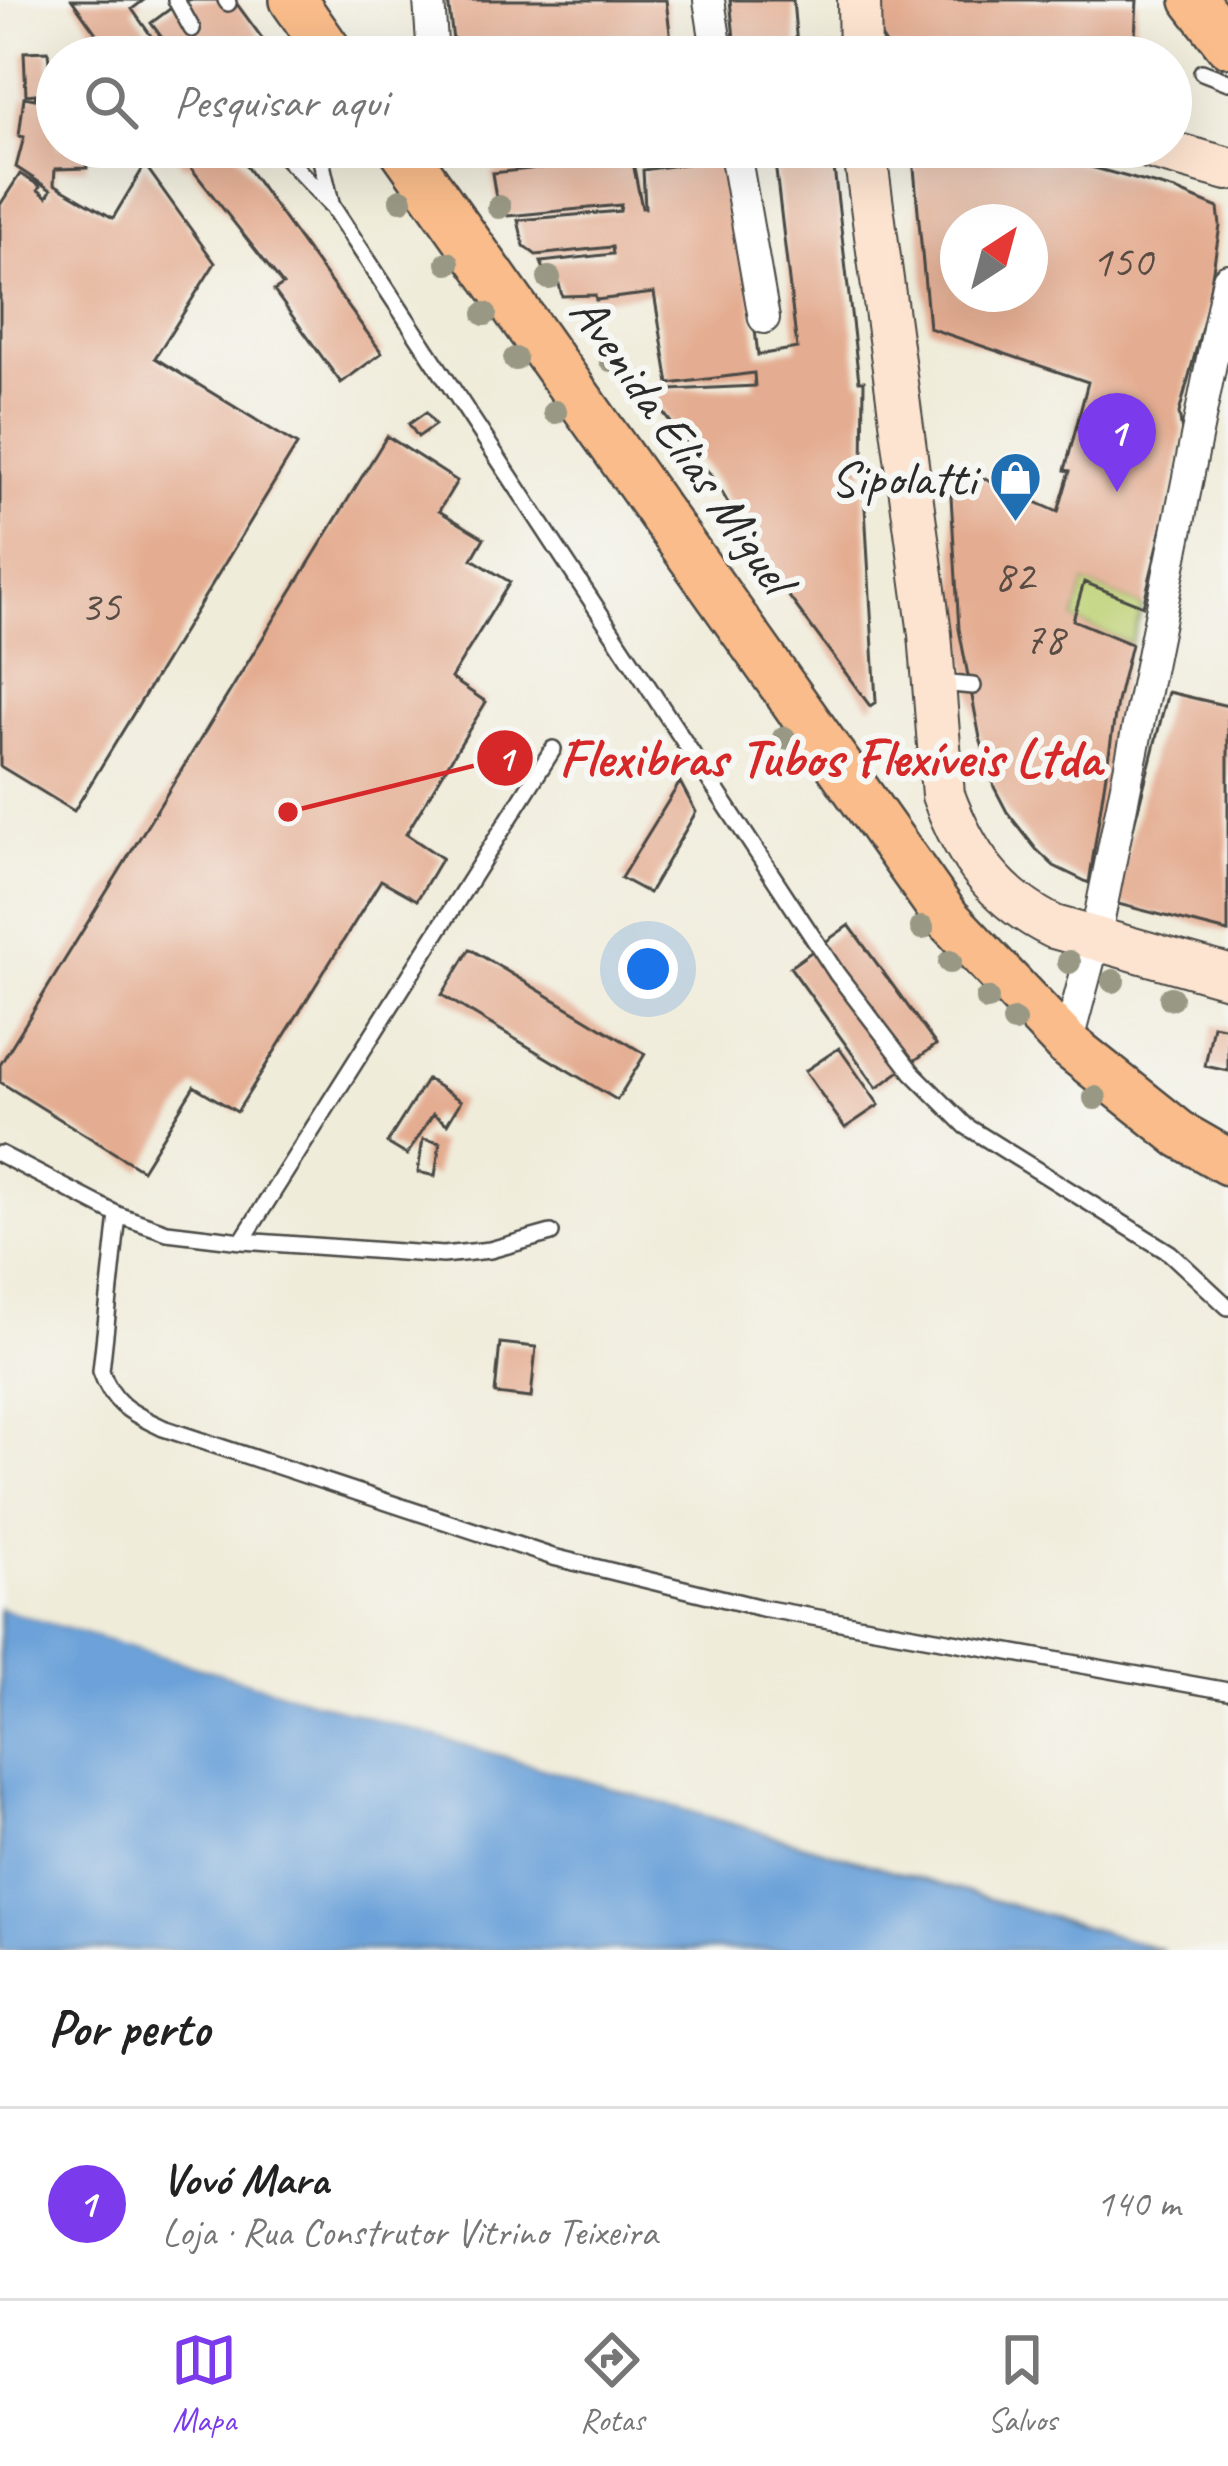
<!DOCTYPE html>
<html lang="pt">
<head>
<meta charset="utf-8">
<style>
	:root { --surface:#fff; --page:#f6f6f6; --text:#222; --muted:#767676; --line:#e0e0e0; --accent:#7c3aed }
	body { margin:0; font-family:Caveat,sans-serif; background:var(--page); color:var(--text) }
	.compass { position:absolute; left:940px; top:204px; width:108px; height:108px; border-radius:50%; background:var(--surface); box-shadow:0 12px 48px #0002; rotate:36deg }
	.you { position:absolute; left:648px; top:969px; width:42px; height:42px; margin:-30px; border:9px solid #fff; border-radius:50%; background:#1a73e8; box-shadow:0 0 0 18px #1a73e833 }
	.badge { display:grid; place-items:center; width:78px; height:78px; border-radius:50%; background:var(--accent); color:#fff; font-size:39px; font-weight:700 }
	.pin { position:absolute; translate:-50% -99px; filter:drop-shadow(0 3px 6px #0008) }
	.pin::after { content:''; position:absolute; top:63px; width:42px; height:36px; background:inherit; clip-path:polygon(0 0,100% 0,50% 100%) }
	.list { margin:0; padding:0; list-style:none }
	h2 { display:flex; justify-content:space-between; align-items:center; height:156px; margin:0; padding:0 48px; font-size:51px }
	h2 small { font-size:39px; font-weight:400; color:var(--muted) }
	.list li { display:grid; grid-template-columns:78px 1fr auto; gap:36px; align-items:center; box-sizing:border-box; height:192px; padding:0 48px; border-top:3px solid var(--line) }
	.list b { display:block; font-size:45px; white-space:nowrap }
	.list p { margin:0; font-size:39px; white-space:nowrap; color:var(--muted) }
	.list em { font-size:39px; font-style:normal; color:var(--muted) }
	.icon { flex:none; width:66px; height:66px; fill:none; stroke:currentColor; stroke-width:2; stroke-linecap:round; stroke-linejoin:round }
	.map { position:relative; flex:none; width:1228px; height:1950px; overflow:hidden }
	.search { position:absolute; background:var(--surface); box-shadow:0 12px 48px #0002; left:36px; right:36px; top:36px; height:132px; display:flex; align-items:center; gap:30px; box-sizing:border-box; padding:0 42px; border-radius:66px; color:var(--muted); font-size:45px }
	.sheet { height:348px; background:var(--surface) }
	nav { display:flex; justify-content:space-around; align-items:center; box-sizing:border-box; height:168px; border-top:3px solid var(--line); background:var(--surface); font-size:33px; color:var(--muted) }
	nav a { display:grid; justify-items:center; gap:6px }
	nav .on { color:var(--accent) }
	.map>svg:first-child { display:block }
	.green { fill:#bdd174; stroke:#747e50; stroke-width:3 }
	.water { fill:#6ca2d9; stroke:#4c6682; stroke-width:3 }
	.pier { fill:#f0ecda }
	.building { fill:#e4ad92; fill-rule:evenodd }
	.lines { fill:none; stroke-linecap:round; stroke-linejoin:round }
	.service-casing { stroke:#494845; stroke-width:20 }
	.minor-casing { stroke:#494845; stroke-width:34 }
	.secondary-casing { stroke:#494845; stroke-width:46 }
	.primary-casing { stroke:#494845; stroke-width:50 }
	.service { stroke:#fff; stroke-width:15 }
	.minor { stroke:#fff; stroke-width:30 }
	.secondary { stroke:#fde4d0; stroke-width:42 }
	.primary { stroke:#f9bc8a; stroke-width:45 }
	.tree { fill:#989884 }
	.labels { text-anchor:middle; stroke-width:12; stroke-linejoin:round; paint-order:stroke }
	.number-label { font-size:45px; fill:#594c45 }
	.street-label { font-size:51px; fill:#2b2b2b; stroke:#f6f6f2 }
	.poi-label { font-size:51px; fill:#2b2b2b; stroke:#f6f6f2; text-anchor:end }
	.leader { fill:none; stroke:#d62828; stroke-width:4.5 }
	.callout-dot { fill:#d62828; stroke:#f6f6f2; stroke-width:4.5 }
	.mark-label { font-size:36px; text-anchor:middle; font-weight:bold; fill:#fff }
	.callout-label { font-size:54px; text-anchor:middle; font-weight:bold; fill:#d62828; stroke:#f6f6f2; stroke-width:12; stroke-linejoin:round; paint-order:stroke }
</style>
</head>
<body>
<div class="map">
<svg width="1228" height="1950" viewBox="0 0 1228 1950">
	<rect width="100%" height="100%" fill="#f6f6f2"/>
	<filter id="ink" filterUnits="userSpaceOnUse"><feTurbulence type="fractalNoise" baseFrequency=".00833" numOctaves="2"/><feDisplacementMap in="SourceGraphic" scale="24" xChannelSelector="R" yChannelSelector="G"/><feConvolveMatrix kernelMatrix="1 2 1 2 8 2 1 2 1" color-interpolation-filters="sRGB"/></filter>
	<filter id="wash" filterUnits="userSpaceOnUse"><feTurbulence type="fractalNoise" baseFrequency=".004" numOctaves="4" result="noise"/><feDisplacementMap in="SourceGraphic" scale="48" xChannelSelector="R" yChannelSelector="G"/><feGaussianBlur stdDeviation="2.7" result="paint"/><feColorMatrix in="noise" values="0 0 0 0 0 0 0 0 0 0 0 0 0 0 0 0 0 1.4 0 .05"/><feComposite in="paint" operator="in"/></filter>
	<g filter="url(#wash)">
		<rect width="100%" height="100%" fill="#f0ecda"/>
		<!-- green -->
		<path class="green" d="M1084,582L1143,606L1131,644L1073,620Z"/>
		<!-- water -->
		<path class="water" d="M0,1608L1163,1950H0Z"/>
		<!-- pier -->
		<path class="pier" d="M0,1602L1164,1944L1169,1950L0,1608Z"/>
		<g id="blocks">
			<!-- building -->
			<path class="building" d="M72,0H144L132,9L166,57H113Z
				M182,0H234L276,57H176L151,23Z
				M448,0H666L673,57H455Z
				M730,0H793L798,57H736Z
				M873,0H1137L1134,57H935L887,46L878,32Z
				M48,51L50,74H57V125H54L57,147H101V151H86L87,168L55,169L54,184L113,218L145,165L215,263L155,358L297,445L74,811L0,766V205L20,174L40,186L38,190L47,197L51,190L16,167L24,137L19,136L24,97L35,99L36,94L26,95L24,52Z
				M170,147H232L382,353L341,383L274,291L283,285L188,164L184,167Z
				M818,147L832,151L859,381H864L863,472L876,702L870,706L756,552L716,482L647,391L755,386L754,373L669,384L654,293L596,300L595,295L562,296L558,280H548L541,262L613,254L612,247L536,255L524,246L518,220L620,211L621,205L508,216L496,198L492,173L632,158L642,208H645L643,170L734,157L758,355L797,348L774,154Z
				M912,147H1018L1175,190L1218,208L1220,226L1206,313L1179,413L1182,432L1176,471L1143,606L1084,582L1073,620L1131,644L1117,702L1089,883L1054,866L1036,849L1007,812L994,787L980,738L959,629L949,463L1058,512L1070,471L1065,470L1088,382L929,328ZM958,222H1030V294H958Z
				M426,412L435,425L418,437L409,424Z
				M387,436L457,481L439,511L484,538L472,559L510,582L451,678L486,702L406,834L442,858L417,900L381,880L237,1112L194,1086L142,1170L0,1082V1065Z
				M1168,692L1228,706V932L1114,903Z
				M680,782L696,812L649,893L621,878Z
				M849,925L936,1045L877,1088L790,967Z
				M470,949L645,1054L617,1100L442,995Z
				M1213,1025L1228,1028V1071L1205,1066Z
				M839,1048L879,1105L845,1128L805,1071Z
				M427,1079L461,1101L447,1124L433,1114L407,1155L387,1143Z
				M423,1139L440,1143L435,1176L418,1172Z
				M500,1343L536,1347L531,1398L495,1394Z"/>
		</g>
	</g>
	<g filter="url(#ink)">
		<use href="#blocks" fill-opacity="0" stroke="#494845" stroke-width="3"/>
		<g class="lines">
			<defs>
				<path id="service" d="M176,0L192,29
					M226,0L228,3
					M1202,72L1228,82
					M276,147L332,206L837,974L912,1072L966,1126L1170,1253L1228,1307
					M318,147L331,203
					M940,683L973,686
					M0,1154L118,1215L167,1232L242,1241L443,1255L490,1250L551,1233
					M118,1215L101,1371C113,1406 132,1413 163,1428L553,1557L762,1608L1228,1691
					M242,1241L553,749"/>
				<path id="minor" d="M429,0L433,57
					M709,0L718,57
					M734,147L764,318
					M1067,1044L1095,939L1228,279"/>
				<path id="secondary" d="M859,0L860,57
					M864,147L930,634L943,795C965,855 996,899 1054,927L1228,976
					M1149,147L1228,169"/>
				<path id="primary" d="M293,0L333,57
					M1194,0L1228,44
					M401,147L947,918L1067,1044L1181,1135L1228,1162"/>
			</defs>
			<!-- service casing -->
			<use href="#service" class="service-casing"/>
			<!-- minor casing -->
			<use href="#minor" class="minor-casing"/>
			<!-- secondary casing -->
			<use href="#secondary" class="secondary-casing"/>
			<!-- primary casing -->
			<use href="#primary" class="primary-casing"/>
			<!-- service -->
			<use href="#service" class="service"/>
			<!-- minor -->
			<use href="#minor" class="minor"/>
			<!-- secondary -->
			<use href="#secondary" class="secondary"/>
			<!-- primary -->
			<use href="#primary" class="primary"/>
		</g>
		<!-- trees -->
		<g class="tree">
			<circle cx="401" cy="200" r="12"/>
			<circle cx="499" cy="207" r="12"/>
			<circle cx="448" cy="263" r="12"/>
			<circle cx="549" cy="278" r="12"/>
			<circle cx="485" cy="314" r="12"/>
			<circle cx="515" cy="359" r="12"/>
			<circle cx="611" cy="360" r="12"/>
			<circle cx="555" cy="412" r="12"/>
			<circle cx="784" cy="738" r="12"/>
			<circle cx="922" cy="928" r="12"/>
			<circle cx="950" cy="962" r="12"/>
			<circle cx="1069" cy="962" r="12"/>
			<circle cx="1113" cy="981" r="12"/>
			<circle cx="1171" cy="998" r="12"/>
			<circle cx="987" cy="999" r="12"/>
			<circle cx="1014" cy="1021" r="12"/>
			<circle cx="1095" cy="1098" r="12"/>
		</g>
	</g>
	<!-- icons -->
	<defs>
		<symbol id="shop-pin" viewBox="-11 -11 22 30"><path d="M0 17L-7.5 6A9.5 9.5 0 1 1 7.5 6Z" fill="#1f6fb2" stroke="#f6f6f2"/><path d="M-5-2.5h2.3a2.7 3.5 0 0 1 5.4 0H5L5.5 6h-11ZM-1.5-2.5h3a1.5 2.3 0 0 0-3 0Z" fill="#fff"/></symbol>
	</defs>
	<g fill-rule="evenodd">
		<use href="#shop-pin" x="986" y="448" width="59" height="81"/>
	</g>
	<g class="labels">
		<!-- number labels -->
		<g class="number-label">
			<text x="1122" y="276">150</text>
			<text x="1014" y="590">82</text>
			<text x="100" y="621">35</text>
			<text x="1044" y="653">78</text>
		</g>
		<!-- street labels -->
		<g class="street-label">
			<text transform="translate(683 443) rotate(55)" y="18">Avenida Elias Miguel</text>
		</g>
		<!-- poi labels -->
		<g class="poi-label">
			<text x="976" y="495">Sipolatti</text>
		</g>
	</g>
	<!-- callouts -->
	<path class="leader" d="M288 812L505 758"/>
	<g class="callout-dot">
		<circle cx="288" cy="812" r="12"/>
		<circle cx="505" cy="758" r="30"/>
	</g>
	<g class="mark-label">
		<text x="505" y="770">1</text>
	</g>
	<g class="callout-label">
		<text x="830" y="776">Flexibras Tubos Flexíveis Ltda</text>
	</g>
</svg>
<svg class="compass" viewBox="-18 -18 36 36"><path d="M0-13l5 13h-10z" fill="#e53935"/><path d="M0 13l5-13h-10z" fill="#767676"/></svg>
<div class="you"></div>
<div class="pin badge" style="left:1117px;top:492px">1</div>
<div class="search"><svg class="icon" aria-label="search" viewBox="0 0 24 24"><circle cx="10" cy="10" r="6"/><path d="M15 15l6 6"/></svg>Pesquisar aqui</div>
</div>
<section class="sheet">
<h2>Por perto<small></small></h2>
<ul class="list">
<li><span class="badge">1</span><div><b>Vovó Mara</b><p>Loja · Rua Construtor Vitrino Teixeira</p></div><em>140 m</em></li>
</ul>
</section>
<nav>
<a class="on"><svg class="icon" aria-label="map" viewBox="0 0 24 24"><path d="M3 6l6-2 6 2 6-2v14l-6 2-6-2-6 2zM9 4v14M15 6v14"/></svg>Mapa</a>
<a><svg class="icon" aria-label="directions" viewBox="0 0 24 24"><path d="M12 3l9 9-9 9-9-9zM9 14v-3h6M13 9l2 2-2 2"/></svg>Rotas</a>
<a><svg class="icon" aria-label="saved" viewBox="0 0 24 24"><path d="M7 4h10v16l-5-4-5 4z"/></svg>Salvos</a>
</nav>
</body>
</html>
